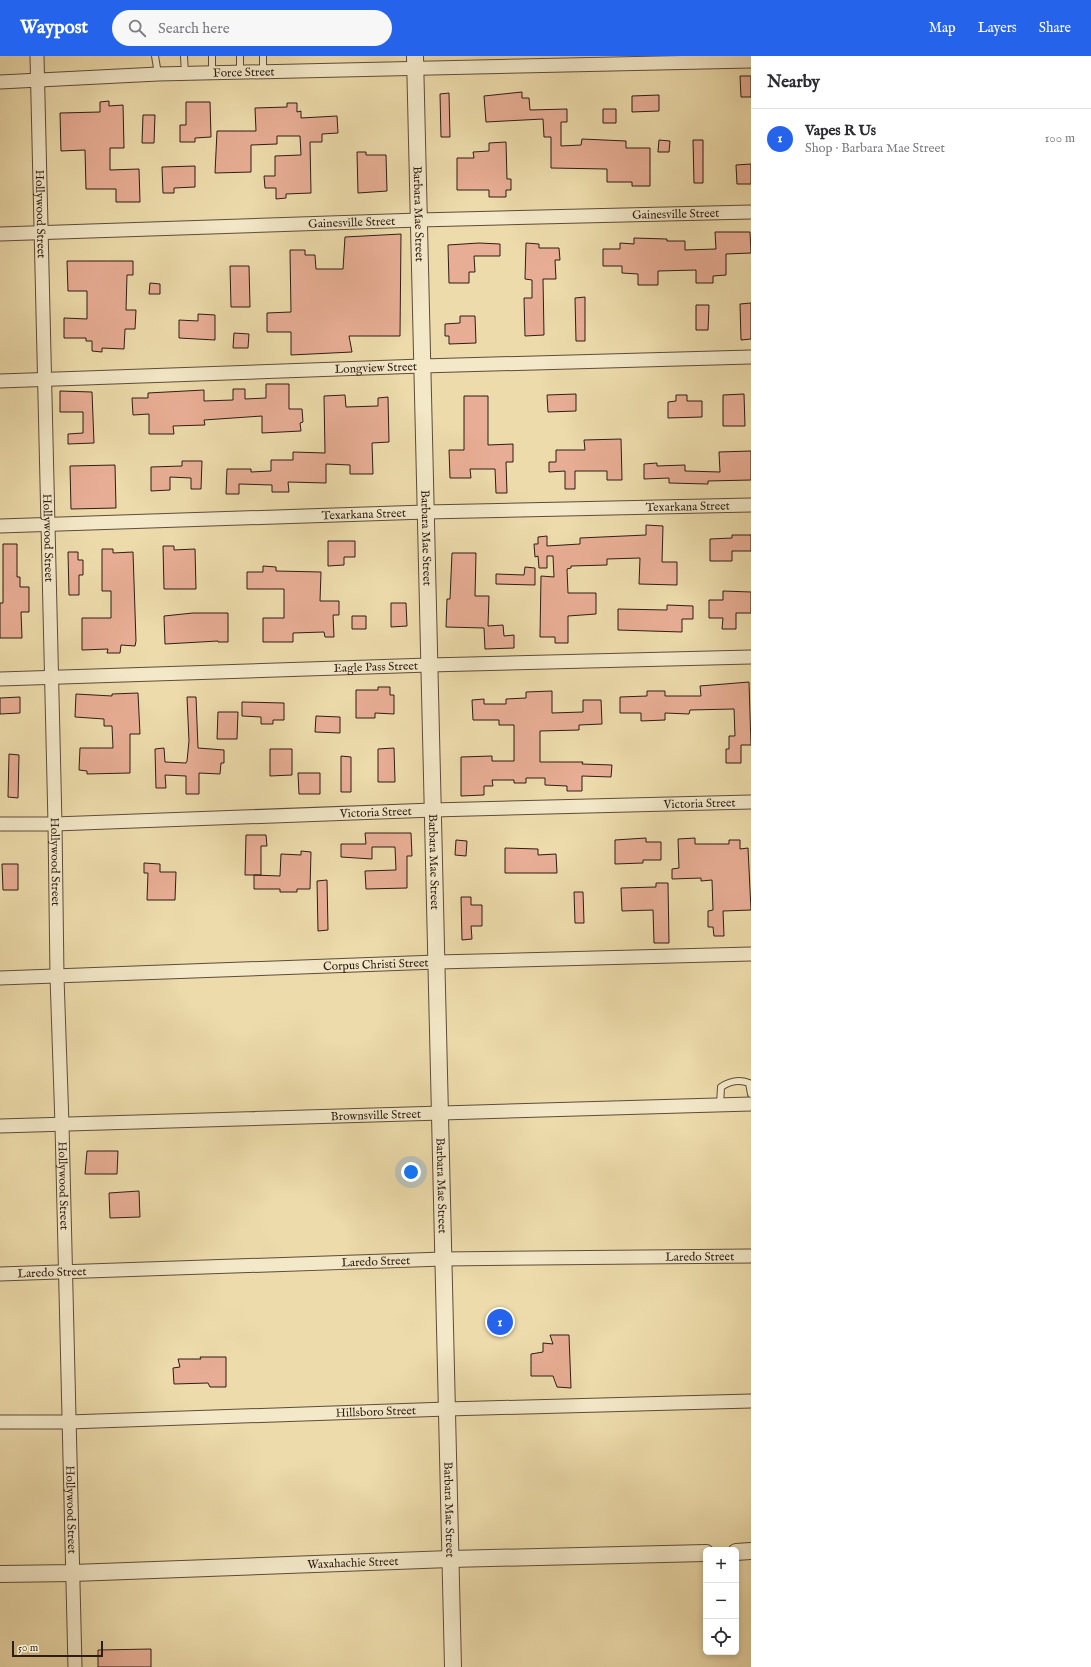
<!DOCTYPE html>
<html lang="en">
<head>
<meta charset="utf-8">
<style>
	:root { --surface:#fff; --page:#f7f7f7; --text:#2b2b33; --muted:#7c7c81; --line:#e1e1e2; --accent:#2563eb }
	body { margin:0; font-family:"IM FELL English",serif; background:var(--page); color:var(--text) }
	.controls { position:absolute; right:12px; bottom:12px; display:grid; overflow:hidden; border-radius:6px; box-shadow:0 2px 6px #0003 }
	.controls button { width:36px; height:36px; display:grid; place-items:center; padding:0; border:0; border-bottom:1px solid var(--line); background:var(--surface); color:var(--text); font:20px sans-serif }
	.scale { position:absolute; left:12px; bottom:10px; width:91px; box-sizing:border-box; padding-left:4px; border:2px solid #2f1d15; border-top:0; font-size:11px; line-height:14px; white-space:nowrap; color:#2f1d15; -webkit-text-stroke:3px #f3e8c8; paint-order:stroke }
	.you { position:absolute; left:411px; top:1116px; width:14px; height:14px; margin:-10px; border:3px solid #fff; border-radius:50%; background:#1a73e8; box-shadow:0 0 0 6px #1a73e833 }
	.badge { display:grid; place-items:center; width:26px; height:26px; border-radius:50%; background:var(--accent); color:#fff; font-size:13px; font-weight:700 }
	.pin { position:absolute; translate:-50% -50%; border:2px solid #fff; box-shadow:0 1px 4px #0006 }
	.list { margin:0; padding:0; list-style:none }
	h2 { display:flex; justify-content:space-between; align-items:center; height:52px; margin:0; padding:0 16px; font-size:17px }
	h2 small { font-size:13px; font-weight:400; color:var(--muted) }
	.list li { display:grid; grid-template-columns:26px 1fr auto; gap:12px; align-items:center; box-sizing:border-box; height:60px; padding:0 16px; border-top:1px solid var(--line) }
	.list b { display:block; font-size:15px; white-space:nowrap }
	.list p { margin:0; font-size:13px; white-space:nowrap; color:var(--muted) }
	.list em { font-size:13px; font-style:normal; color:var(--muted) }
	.icon { flex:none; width:22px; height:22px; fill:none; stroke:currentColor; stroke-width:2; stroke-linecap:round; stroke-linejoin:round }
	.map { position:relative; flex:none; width:751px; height:1611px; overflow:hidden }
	header { display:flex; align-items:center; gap:24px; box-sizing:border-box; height:56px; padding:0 20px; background:var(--accent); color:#fff }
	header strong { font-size:19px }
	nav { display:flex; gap:22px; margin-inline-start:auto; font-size:14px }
	.search { width:280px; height:36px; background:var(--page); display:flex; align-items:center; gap:10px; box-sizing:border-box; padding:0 14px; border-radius:22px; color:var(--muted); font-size:15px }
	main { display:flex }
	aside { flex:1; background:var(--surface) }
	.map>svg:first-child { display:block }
	.building { fill:#e8ae95; stroke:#2f1d15 }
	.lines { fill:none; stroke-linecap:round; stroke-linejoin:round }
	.service-casing { stroke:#5e4c3a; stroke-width:8 }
	.minor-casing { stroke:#5e4c3a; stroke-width:15 }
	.tertiary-casing { stroke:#5e4c3a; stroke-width:18 }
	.service { stroke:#f3e8c8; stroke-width:6 }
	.minor { stroke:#f3e8c8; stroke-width:13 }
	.tertiary { stroke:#f3e8c8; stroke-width:16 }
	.labels { text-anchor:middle; stroke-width:3.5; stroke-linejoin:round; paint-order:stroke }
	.street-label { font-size:12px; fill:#2f1d15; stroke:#f3e8c8 }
</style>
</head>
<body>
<header>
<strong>Waypost</strong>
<div class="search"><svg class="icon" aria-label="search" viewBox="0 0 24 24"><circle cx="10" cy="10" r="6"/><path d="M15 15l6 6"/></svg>Search here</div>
<nav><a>Map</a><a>Layers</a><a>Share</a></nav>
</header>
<main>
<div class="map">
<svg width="751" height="1611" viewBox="0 0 751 1611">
	<rect width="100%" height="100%" fill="#eddbab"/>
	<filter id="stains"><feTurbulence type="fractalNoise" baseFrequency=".005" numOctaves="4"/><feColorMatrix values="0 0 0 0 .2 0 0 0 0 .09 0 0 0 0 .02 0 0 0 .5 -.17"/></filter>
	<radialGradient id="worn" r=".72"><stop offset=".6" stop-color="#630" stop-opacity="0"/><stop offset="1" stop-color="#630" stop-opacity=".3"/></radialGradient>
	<!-- building -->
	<path class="building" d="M740,20H751V41H741Z
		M522,36V42H529L530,54L567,53V66H561V90L581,89L582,83L626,85V92H650V130H632V126H607V113L551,112V81H544L543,63L486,66L484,40Z
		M449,37L450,81H441L440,38Z
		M659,39V55L632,56V40Z
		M109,45V50L123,49L124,92H110V114L139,113L140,146H116V133H86L85,94L61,95L60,57L100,56V46Z
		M186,46H210L211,81L195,82V86H180V69H186Z
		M287,47H297V56L301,55V62L337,60L338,77L322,78V86H310L311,137L286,138V142L276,143V132H265L264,120H275V100L301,99L300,80H277V88L251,89V116L215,117L217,75H256L255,52L287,51Z
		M603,53H616V67H603Z
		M143,59H155L154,87H142Z
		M659,84L670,85L669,96H658Z
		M693,84H703V127H694Z
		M506,86L507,123H511V134H506V141H489V134H457V102H474L473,96L489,95V87Z
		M357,96H366V99H386L387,135L358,137Z
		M751,108V128H737L736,109Z
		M195,110V131L174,132V137H163L162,111Z
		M715,176H750L751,197L726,198V219L713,220V227H696V214L658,215V229H638V218L622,217V210H603V193H620V187L634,188V182L667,183V185H685V194L716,193Z
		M401,178L400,280H349L352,296L291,299V276H267V257L291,256L290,194H305V199H315L316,213H343L345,181Z
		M479,187L500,188V200H474L475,216H469V227H449L448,189Z
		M526,187L539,188V192H559L560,204H555L556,223H543L544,279L525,280L524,242H532V224L525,223Z
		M67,205H133V219H127L126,254H136L135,273H125L124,293L102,292V296L92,295V285H86V282H64V262L87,263V235H68Z
		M230,210H249L250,251H231Z
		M150,227L160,228V238H149Z
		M585,241V285H576L575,242Z
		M751,247V283L741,284L740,248Z
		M696,249H709L708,274H696Z
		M198,258L215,259V284L179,282V264L198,265Z
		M460,260H475L476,287L449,288V280H445V268L460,267Z
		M234,277L249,278L248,292H233Z
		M266,328H289V353H302L303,366L300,367L301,375L262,377V360L204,364L205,369L173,370L174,378H149V358L133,359L132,342H148V337L204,334V345L233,344V333H245V343L266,342Z
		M60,335L92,336L94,387L68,388V378L83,377V356H60Z
		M576,338V355L548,356L547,339Z
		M744,338L745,370H723V339Z
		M345,339L346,351L378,350V342L388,341L389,386L372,387L373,418H350V409L326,408V427L288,426L289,436H272V429L239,428V438H226L227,413H251V416L271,415V404H293V396L325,397L324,340Z
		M676,339H687V345H702V361L668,362V346L676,345Z
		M464,340H488V389L513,388V406H506L507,437H496L495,413H470L471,422H450L449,394H464Z
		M621,383L622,424H607V415H575V433H565V415L549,416V406H556V394H585L584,384Z
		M751,395V424L708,425V428L669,427V422L644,423V408L657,407V410L685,409V415L720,416L719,396Z
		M182,405H202L201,433H191V422L170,421V434L151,435V411L182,410Z
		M115,409L116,452L71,453L70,410Z
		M646,469L663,470L662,506H677V529L639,528L640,502L607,503V509L571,510V512L567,513L568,537H596V558L568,560V587H555V581H540L541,520L554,521L553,500H547V512H539L538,500L535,501L534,488H538V481L547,480V490L580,488V482L646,479Z
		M732,479H751V495H732V505H710V483L732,482Z
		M328,485H355V501H344V509L328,510Z
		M3,488H17V521H20V531H29V556H21L22,582H0V547H3Z
		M163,490H174V494L195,493L196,533H164Z
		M102,493H113V497L133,496L136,585L135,590L121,589L120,597H107L108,593L82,594V562H111V535H102Z
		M68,496H78V504H83V519H79V539H69Z
		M452,497H476L475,540H489L488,570L503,569L504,580L514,579V592L485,593L484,572L446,571L447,543H450Z
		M263,510L276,511V515L321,516L320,545H339V559H333L334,581H325L324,576L293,577V586H263V562H284V533H247V516H263Z
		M525,511L535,512V529L496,528V518L524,519Z
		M723,535L751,536V557H736V573H722L723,562H709V544H723Z
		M391,547H406L407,570L391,571Z
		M667,549L693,550V563H682V576L618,574V553L667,554Z
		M193,557H228V586H218V585L165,588L164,560Z
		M352,560H366V573H352Z
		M749,626L751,689H741V707H726V693H729V680H735L734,653L690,654L689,658L665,657V664L641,665V657H620V641L647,640V635H665V640H701L700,630Z
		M378,631H390V639H394V658L375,657V662H356V634H378Z
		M552,635V657L583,656V644H601L602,668L579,669V674L540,675V706H583L582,708L612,709L611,721L582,720V735H567V730L545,729V722H526V727H514V724H492L493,730H484V739L461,740V701L492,700V705H514V669H499V664H473L472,644L484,643V648H506V643L526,642V636Z
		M138,637L140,678H130V717L87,718V715L79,714L80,692H113L112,670H104V663L75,661L76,638L112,640V638Z
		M20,641V657L0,658V642Z
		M187,641H196L198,692L224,694V707H221L220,718L199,717V738H186V720L165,719L166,732H156L155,693L164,692L165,706L186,707L187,705L189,685Z
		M242,646L284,647V664H273V668H261V661L242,660Z
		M218,656H238L237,683H217Z
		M316,660L340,661V677L315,676Z
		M394,692L395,726H378V693Z
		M270,693H292V719L270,720Z
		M9,698L19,699L18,742L8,741Z
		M341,700L351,701V736H341Z
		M298,717H320V738H299Z
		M365,777H411L412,800H407V832L366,833L365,815L396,814L395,791H372V803L341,801V788H366Z
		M246,779H266L267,790H261V819H245Z
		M646,782V786H661V804H643V807L615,808V784Z
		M695,782V788H729V784H740V793L748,792L751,854L723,855L724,880H714L713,871H708V855L713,854L712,824L701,825V822L672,823V813L679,812L678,783Z
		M456,784L467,785L466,800L455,799Z
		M505,792L538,793V799L556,798L557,817H505Z
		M301,795L311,796L310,833H297V836H280V833H254V819L280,820L281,798L301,799Z
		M144,807L160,808V816H176L175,844H147L148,817H144Z
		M2,808H18V834H3Z
		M327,824L328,874L318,875L317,825Z
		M656,827H668L669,887H654L653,854L622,855L621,832L656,831Z
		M574,836H583L584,867H575Z
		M461,841H471V849H482V870H471L472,883L462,884Z
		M87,1095H118L117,1118H85Z
		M139,1135L140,1161L110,1162L109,1137Z
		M550,1279H569L571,1332L557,1331L553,1320H531V1298L543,1296V1287L553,1288Z
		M200,1301H226V1331H210L208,1327L174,1328L173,1312L180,1311L178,1303H201Z
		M151,1593V1611H98V1594Z"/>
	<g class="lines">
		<defs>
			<path id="service" d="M155,0L158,18
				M184,0L185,18
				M212,0V17
				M240,0V16
				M263,16V0
				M720,1049L721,1031C730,1025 739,1023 749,1027L751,1038"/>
			<g id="minor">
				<path id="s1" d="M37,0L55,768L57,921L62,1069L75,1611"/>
				<path id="s2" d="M0,26L158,18L751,5"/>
				<path id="s3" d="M0,178L419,164L751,156"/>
				<path id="s4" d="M0,325L422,310L751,301"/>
				<path id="s5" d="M0,470L426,456L751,449"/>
				<path id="s6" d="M0,623L429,609L751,601"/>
				<path id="s7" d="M0,768H55L433,754L751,746"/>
				<path id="s8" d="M0,922L437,906L751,898"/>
				<path id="s9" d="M0,1070L751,1048"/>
				<path id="s10" d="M0,1218L443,1203L751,1200"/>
				<path id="s11" d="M0,1366H69L447,1353L751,1345"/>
			</g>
			<g id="tertiary">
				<path id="s12" d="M415,0L453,1611"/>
				<path d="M736,1496L751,1495"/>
				<path id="s13" d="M0,1518L73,1517L450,1503L706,1497"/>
			</g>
		</defs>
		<!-- service casing -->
		<use href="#service" class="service-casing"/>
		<!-- minor casing -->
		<use href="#minor" class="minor-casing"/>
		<!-- tertiary casing -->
		<use href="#tertiary" class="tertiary-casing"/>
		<!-- service -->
		<use href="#service" class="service"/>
		<!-- minor -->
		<use href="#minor" class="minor"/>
		<!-- tertiary -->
		<use href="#tertiary" class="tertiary"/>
	</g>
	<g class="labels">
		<!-- street labels -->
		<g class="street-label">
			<text dy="4" stroke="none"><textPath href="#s2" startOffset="244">Force Street</textPath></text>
			<text dy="4" stroke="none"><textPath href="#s1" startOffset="158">Hollywood Street</textPath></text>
			<text dy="4" stroke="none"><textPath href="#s12" startOffset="158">Barbara Mae Street</textPath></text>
			<text dy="4" stroke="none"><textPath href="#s3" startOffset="676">Gainesville Street</textPath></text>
			<text dy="4" stroke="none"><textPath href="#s3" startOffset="352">Gainesville Street</textPath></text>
			<text dy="4" stroke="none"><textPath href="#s4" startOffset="376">Longview Street</textPath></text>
			<text dy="4" stroke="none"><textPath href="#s5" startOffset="688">Texarkana Street</textPath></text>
			<text dy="4" stroke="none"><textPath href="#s5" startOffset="364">Texarkana Street</textPath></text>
			<text dy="4" stroke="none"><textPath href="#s1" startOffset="482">Hollywood Street</textPath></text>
			<text dy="4" stroke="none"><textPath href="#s12" startOffset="482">Barbara Mae Street</textPath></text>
			<text dy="4" stroke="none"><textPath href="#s6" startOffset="376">Eagle Pass Street</textPath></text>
			<text dy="4" stroke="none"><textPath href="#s7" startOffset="700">Victoria Street</textPath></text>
			<text dy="4" stroke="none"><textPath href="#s7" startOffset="376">Victoria Street</textPath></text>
			<text dy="4" stroke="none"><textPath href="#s12" startOffset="806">Barbara Mae Street</textPath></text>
			<text dy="4" stroke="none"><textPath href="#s1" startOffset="806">Hollywood Street</textPath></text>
			<text dy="4" stroke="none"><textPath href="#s8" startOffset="376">Corpus Christi Street</textPath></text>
			<text dy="4" stroke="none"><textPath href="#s9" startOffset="376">Brownsville Street</textPath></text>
			<text dy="4" stroke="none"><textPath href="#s1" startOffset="1130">Hollywood Street</textPath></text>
			<text dy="4" stroke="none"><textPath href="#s12" startOffset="1130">Barbara Mae Street</textPath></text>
			<text dy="4" stroke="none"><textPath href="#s10" startOffset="700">Laredo Street</textPath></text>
			<text dy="4" stroke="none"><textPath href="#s10" startOffset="376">Laredo Street</textPath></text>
			<text dy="4" stroke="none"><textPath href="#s10" startOffset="52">Laredo Street</textPath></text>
			<text dy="4" stroke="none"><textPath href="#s11" startOffset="376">Hillsboro Street</textPath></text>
			<text dy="4" stroke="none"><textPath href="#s1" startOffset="1454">Hollywood Street</textPath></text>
			<text dy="4" stroke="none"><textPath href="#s12" startOffset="1454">Barbara Mae Street</textPath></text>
			<text dy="4" stroke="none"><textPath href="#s13" startOffset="353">Waxahachie Street</textPath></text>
		</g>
	</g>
	<rect width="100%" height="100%" filter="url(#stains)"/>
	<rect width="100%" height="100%" fill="url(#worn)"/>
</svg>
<div class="controls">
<button>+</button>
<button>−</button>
<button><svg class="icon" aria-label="locate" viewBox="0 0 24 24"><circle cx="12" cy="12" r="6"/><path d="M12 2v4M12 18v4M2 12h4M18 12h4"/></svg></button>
</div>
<div class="scale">50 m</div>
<div class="you"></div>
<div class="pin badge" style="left:500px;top:1266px">1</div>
</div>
<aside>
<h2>Nearby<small></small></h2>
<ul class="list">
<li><span class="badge">1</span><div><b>Vapes R Us</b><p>Shop · Barbara Mae Street</p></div><em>100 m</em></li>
</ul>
</aside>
</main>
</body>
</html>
